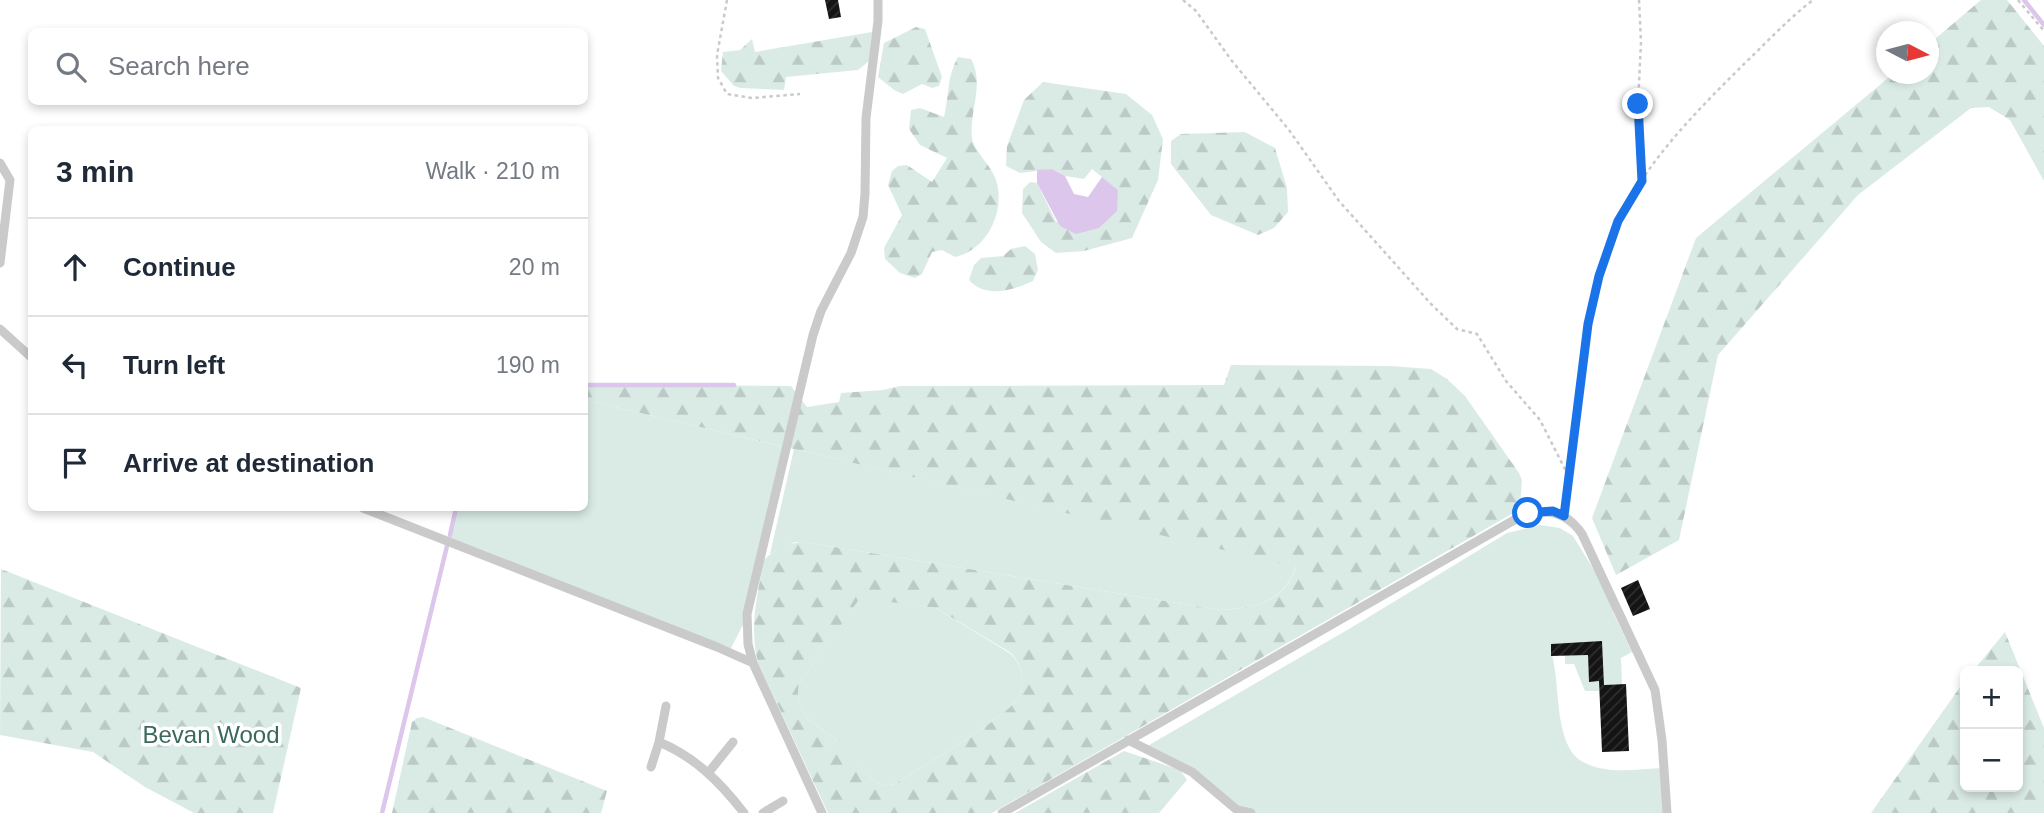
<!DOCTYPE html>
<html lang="en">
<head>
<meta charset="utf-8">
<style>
	:root { --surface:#fff; --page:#f2f2f3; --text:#1f2937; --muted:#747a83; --line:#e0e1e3 }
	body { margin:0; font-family:Helvetica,sans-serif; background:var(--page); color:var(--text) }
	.controls { position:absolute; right:21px; bottom:21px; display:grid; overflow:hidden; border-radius:10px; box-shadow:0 4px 10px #0003 }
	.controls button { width:63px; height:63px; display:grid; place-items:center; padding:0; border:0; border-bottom:2px solid var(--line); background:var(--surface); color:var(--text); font:35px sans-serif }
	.compass { position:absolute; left:1876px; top:21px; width:63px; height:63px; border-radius:50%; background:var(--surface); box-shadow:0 4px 10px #0003; rotate:96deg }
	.stop { position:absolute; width:21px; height:21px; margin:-16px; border:5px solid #1a73e8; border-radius:50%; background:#fff }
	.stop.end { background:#1a73e8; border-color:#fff; box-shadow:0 2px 7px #0008 }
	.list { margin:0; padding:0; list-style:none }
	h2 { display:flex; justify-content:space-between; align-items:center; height:91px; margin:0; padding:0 28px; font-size:30px }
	h2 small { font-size:23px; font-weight:400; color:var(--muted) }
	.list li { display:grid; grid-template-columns:46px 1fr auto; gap:21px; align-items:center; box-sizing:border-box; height:98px; padding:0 28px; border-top:2px solid var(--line) }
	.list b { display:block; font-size:26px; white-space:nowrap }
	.list em { font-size:23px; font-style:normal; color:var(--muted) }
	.icon { flex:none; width:38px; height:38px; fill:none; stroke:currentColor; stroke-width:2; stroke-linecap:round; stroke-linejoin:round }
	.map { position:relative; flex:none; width:2044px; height:813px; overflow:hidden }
	.search { position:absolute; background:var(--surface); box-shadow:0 4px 10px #0003; left:28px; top:28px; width:560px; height:77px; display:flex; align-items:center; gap:18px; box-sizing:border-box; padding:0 24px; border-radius:10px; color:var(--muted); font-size:26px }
	.panel { position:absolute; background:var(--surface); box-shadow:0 4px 10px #0003; left:28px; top:126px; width:560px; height:385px; border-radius:10px }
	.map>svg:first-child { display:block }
	.green { fill:#daebe6 }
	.forest { fill:url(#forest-firs); fill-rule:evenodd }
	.water { fill:#ddc6eb }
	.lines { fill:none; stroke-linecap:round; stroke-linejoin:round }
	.stream { stroke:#ddc6eb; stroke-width:4.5 }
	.building { fill:url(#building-hatch) }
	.path { stroke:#cacaca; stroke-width:2.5; stroke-dasharray:3.5 3.5; stroke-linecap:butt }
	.service { stroke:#cacaca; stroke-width:9 }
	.route { stroke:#1a73e8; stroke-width:9 }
	.labels { text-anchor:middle; stroke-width:7; stroke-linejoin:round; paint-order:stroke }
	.park-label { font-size:24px; fill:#3a695d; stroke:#fff }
</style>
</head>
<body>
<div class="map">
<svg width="2044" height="813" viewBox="0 0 2044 813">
	<defs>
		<pattern id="forest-firs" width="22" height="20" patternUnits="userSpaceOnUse" patternTransform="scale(1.75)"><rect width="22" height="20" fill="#daebe6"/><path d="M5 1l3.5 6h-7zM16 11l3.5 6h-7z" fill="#bbcac6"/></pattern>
		<pattern id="building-hatch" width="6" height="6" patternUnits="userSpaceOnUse" patternTransform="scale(1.75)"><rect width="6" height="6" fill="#141414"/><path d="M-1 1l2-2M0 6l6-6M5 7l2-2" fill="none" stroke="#2e2e2e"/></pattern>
	</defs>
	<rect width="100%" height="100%" fill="#fff"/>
	<!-- green -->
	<path class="green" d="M585,400L785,447L747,617L729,652L448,541L456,508H584Z
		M794,449L1296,566C1284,603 1255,607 1220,610L804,542H795L770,554Z
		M1540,525L1560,528L1573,536L1618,609L1613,612L1632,652L1621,658L1622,684L1604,685L1602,642L1551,644C1551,653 1554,662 1555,671C1559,696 1557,749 1583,762C1607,775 1637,769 1664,768L1667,813H1251L1237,810L1192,772L1144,748L1349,629L1507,533Z
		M860,597L936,608L1011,654C1023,666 1026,682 1018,698C1007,718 919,768 895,784L883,786L872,779L842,752L830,753L827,749L837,740C816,725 793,714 799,684Z
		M1565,655H1588L1589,681H1599V691H1585L1574,664H1565Z"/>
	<!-- forest -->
	<path class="forest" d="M1981,0H2007L2044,46V181L2010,120L1989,107L1971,108L1858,195L1718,355L1679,540L1616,575L1592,518L1696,238L1893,74H1928L1929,44Z
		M916,27L925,29L942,77L939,86L932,88L922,84L903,94L894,90L878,77L884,43Z
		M872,32L869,61L858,70L786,77L784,90L740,88L734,86L721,71L723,52L740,50L752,39L755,52Z
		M958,57L971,59C985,85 969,110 972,138C973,150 992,166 996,180C1006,211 987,250 955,257L942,250L932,252L922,274L915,278L900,273L885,259L884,248L902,215L888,185L892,171L898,166L907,165L932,182L947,158L920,145L909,129L911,110L920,108L944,117C949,96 947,76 958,57Z
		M1043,82L1126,94L1152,115L1163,139L1158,180L1132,238L1084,251L1056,253L1041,242L1022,213L1023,189L1030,182L1037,183L1056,222L1118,190L1092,169L1084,179L1065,176L1052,169L1020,173L1006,166L1007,146L1024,100Z
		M1245,132L1275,148L1287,188L1288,212L1274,228L1258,235L1211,215L1171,164V141L1181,134Z
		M1025,246L1035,254L1038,270L1033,281C1013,290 986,299 969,280L974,265L981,258L1003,256L1011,249Z
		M1231,365L1390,366L1431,369L1447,379L1465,396L1519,473L1522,480L1520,507L1515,512L992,813H828L758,663C749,627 757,596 764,560C774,550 789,542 804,542L1220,610C1255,607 1284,603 1296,567L585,400V385L791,386L807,407L839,402L841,393L883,390L900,386L1224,385ZM860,598L936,608L1011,653C1023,666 1026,682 1018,698C1007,718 919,768 895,784L883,786L872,779L842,751L829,752L828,749L837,740C816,725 793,714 799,684Z
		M1,569L301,688L273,813H194L145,787L93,752L0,735Z
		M2005,632L2044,728V813H1871L1965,680V787H2018V671H1973Z
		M423,717L607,791L601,813H392L412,722L417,718Z
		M1124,751L1180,770L1187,780L1159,813H1015Z"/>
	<!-- water -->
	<path class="water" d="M1052,169L1065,176L1074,194L1088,197L1102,177L1118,190L1117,211L1099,228L1076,234L1060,226L1037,183V170Z"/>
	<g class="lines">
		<!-- stream -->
		<path class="stream" d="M2024,0L2044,25
			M584,385H734
			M450,535L456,508
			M382,813L447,546"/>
	</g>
	<!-- building -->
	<path class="building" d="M825,0H838L841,17L829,19Z
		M1638,580L1650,609L1633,616L1621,588Z
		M1602,641L1604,685L1626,684L1629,751L1602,752L1599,681L1589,682L1588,655L1551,656V644Z"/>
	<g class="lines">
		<!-- path -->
		<path class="path" d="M727,0L717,55L718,78L727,94L752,98L800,94
			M1183,0L1196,11L1232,61L1289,130L1339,201L1431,304L1457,329L1477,334L1506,381L1540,420L1569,477
			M1639,0L1641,42L1638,104L1641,181
			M2018,0L2044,31
			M1565,505C1576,420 1580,330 1608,248C1632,175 1690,118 1743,65C1766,43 1788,19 1813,0"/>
		<!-- service -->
		<path class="service" d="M0,163L10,180L0,263
			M0,329L32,358
			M363,508L717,647L753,663
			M1128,740L1192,772L1237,810L1251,813
			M659,742L666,706
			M651,767L659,742C695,757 720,782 744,813
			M709,772L733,742
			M763,813L783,801
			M822,813L753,663L748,644L747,614L813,335L821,311L851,253L863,217L865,194L866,118L878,21V0
			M1002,813L1516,519C1542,507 1565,509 1582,534L1655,690L1662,740L1667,813"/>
	</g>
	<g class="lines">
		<!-- route -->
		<path class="route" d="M1528,513L1553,511L1564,516L1588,324L1599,276L1618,221L1642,181L1638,104"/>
	</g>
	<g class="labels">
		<!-- park labels -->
		<g class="park-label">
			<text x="211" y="743">Bevan Wood</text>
		</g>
	</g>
</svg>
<div class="controls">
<button>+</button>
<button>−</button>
</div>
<svg class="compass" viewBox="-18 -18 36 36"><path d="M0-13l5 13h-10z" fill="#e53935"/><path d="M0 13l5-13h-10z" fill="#747a83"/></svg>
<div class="stop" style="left:1528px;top:513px"></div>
<div class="stop end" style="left:1638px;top:104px"></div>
<div class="search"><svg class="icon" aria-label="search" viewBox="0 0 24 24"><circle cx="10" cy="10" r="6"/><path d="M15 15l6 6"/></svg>Search here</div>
<section class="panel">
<h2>3 min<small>Walk · 210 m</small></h2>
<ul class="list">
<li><svg class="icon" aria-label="ahead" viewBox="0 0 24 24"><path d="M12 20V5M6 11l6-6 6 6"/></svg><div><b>Continue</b></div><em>20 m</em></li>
<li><svg class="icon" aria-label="left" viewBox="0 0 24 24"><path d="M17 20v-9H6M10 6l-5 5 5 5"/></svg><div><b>Turn left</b></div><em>190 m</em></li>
<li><svg class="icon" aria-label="arrive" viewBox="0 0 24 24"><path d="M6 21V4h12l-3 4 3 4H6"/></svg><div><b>Arrive at destination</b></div></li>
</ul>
</section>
</div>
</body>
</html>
